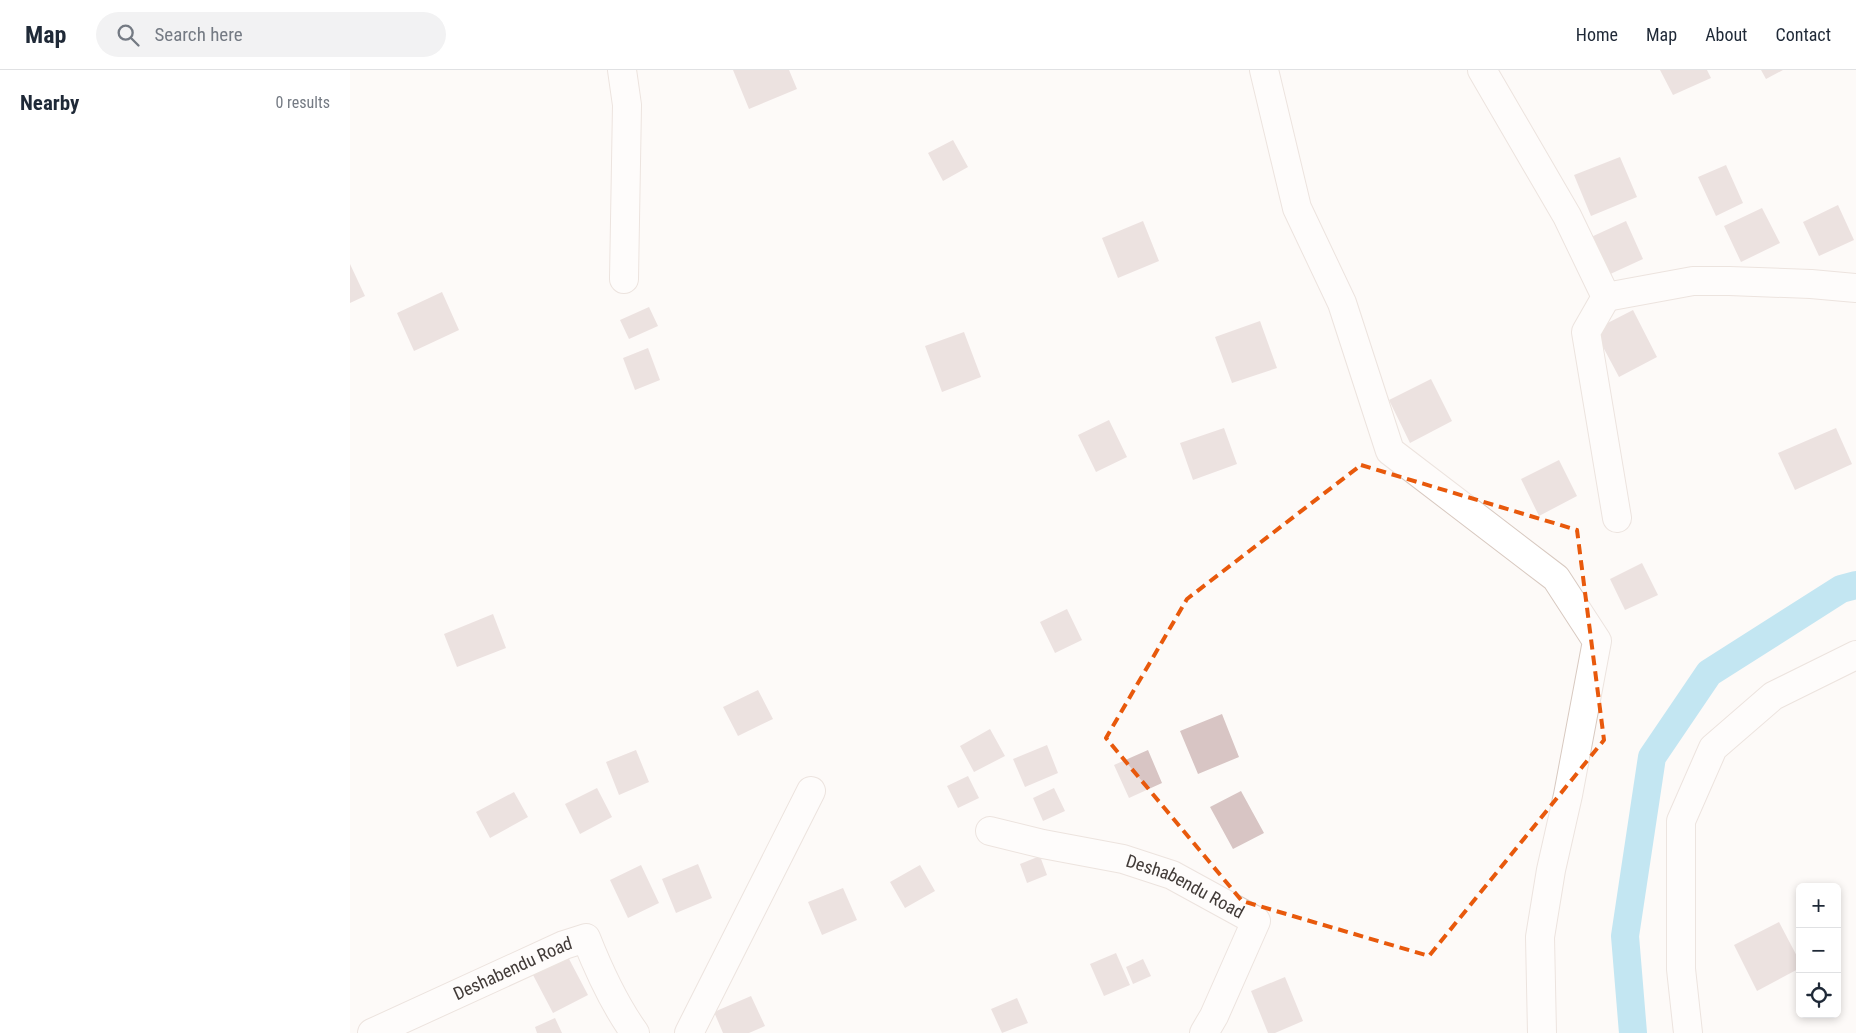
<!DOCTYPE html>
<html lang="en">
<head>
<meta charset="utf-8">
<style>
	:root { --surface:#fff; --page:#f2f2f3; --text:#1f2937; --muted:#747a83; --line:#e0e1e3 }
	body { margin:0; font-family:"Roboto Condensed",sans-serif; background:var(--page); color:var(--text) }
	.controls { position:absolute; right:15px; bottom:15px; display:grid; overflow:hidden; border-radius:8px; box-shadow:0 2px 8px #0003 }
	.controls button { width:45px; height:45px; display:grid; place-items:center; padding:0; border:0; border-bottom:1px solid var(--line); background:var(--surface); color:var(--text); font:25px sans-serif }
	.list { margin:0; padding:0; list-style:none }
	h2 { display:flex; justify-content:space-between; align-items:center; height:65px; margin:0; padding:0 20px; font-size:21px }
	h2 small { font-size:16px; font-weight:400; color:var(--muted) }
	.icon { flex:none; width:28px; height:28px; fill:none; stroke:currentColor; stroke-width:2; stroke-linecap:round; stroke-linejoin:round }
	.map { position:relative; flex:none; width:1506px; height:963px; overflow:hidden }
	header { display:flex; align-items:center; gap:30px; box-sizing:border-box; height:70px; padding:0 25px; background:var(--surface); border-bottom:1px solid var(--line) }
	header strong { font-size:24px }
	nav { display:flex; gap:28px; margin-inline-start:auto; font-size:18px }
	.search { width:350px; height:45px; background:var(--page); display:flex; align-items:center; gap:12px; box-sizing:border-box; padding:0 18px; border-radius:28px; color:var(--muted); font-size:19px }
	main { display:flex }
	aside { flex:1; background:var(--surface) }
	.map>svg:first-child { display:block }
	.lines { fill:none; stroke-linecap:round; stroke-linejoin:round }
	.canal { stroke:#7dceeb; stroke-width:28 }
	.building { fill:#d8c5c4 }
	.street-casing { stroke:#d8c9c0; stroke-width:30 }
	.street { stroke:#fff; stroke-width:28 }
	.marked { fill:none; stroke:#e8590c; stroke-width:4; stroke-dasharray:10 6; stroke-linejoin:round }
	.labels { text-anchor:middle; stroke-width:4; stroke-linejoin:round; paint-order:stroke }
	.street-label { font-size:18px; fill:#423b38; stroke:#fff }
</style>
</head>
<body>
<header>
<strong>Map</strong>
<div class="search"><svg class="icon" aria-label="search" viewBox="0 0 24 24"><circle cx="10" cy="10" r="6"/><path d="M15 15l6 6"/></svg>Search here</div>
<nav><a>Home</a><a>Map</a><a>About</a><a>Contact</a></nav>
</header>
<main>
<aside>
<h2>Nearby<small>0 results</small></h2>
<ul class="list">
</ul>
</aside>
<div class="map">
<svg width="1506" height="963" viewBox="0 0 1506 963">
	<rect width="100%" height="100%" fill="#fdfaf8"/>
	<g class="lines">
		<!-- canal -->
		<path class="canal" d="M1283,963L1275,866L1302,687L1359,603L1491,519L1506,515"/>
	</g>
	<!-- building -->
	<path class="building" d="M383,0H439L447,19L399,39Z
		M1310,0H1357L1361,8L1323,25Z
		M1411,0H1433L1416,9Z
		M603,70L618,97L593,111L578,83Z
		M1270,87L1287,127L1241,146L1224,105Z
		M1376,95L1393,133L1366,146L1348,107Z
		M1488,135L1504,170L1469,186L1453,152Z
		M1412,138L1430,173L1391,192L1374,156Z
		M793,151L809,191L768,208L752,168Z
		M1276,151L1293,189L1256,206L1239,168Z
		M0,194L15,226L0,233Z
		M92,222L109,260L64,281L47,243Z
		M299,237L308,256L279,269L270,250Z
		M1283,240L1307,287L1269,307L1244,260Z
		M910,251L927,298L882,313L865,267Z
		M614,262L631,307L592,322L575,276Z
		M298,278L310,310L285,320L273,288Z
		M1081,309L1102,351L1060,373L1039,330Z
		M759,350L777,387L746,402L728,365Z
		M874,358L887,394L843,410L830,373Z
		M1486,358L1502,394L1445,420L1428,383Z
		M1209,390L1227,426L1189,446L1171,409Z
		M1292,493L1308,525L1275,540L1260,509Z
		M717,539L732,570L705,583L690,552Z
		M143,544L156,578L107,597L94,564Z
		M408,620L423,649L388,666L373,637Z
		M872,644L889,687L848,704L830,661Z
		M640,659L655,686L624,702L610,676Z
		M697,675L708,703L675,717L663,689Z
		M286,680L299,712L269,725L256,692Z
		M798,680L812,713L779,728L764,695Z
		M618,706L629,728L608,738L597,716Z
		M247,718L262,747L230,764L215,734Z
		M704,718L715,741L693,751L683,728Z
		M891,721L914,763L883,779L860,737Z
		M164,722L178,747L140,768L126,742Z
		M690,786L697,805L677,813L670,794Z
		M348,794L362,828L326,843L312,809Z
		M291,795L309,833L278,848L260,810Z
		M570,795L585,821L555,838L540,812Z
		M493,818L507,850L472,865L458,832Z
		M1429,852L1450,892V898L1407,921L1384,875Z
		M766,883L780,915L754,926L740,894Z
		M218,887L238,925L203,943L183,905Z
		M793,889L801,906L783,914L776,897Z
		M935,907L953,951L925,963H918L901,921Z
		M401,926L415,956L399,963H373L364,942Z
		M667,928L678,953L652,963L641,939Z
		M205,948L212,963H187L185,957Z"/>
	<g class="lines">
		<defs>
			<g id="street">
				<path d="M272,0L277,35L274,209"/>
				<path d="M914,0L947,138L992,233L1040,381L1206,508L1247,571L1218,725L1201,800L1190,867L1192,963"/>
				<path d="M1132,0L1217,146L1256,227L1343,211H1379L1461,214L1506,218"/>
				<path d="M1256,227L1236,262L1267,448"/>
				<path id="s1" d="M640,761L693,774L773,789L822,805L906,851L864,946L854,963"/>
				<path id="s2" d="M22,963L214,875L236,868C249,901 264,934 285,963"/>
				<path d="M339,963L461,721"/>
				<path d="M1338,963L1331,899V751L1363,678L1423,626L1506,585"/>
			</g>
		</defs>
		<!-- street casing -->
		<use href="#street" class="street-casing"/>
		<!-- street -->
		<use href="#street" class="street"/>
	</g>
	<!-- marked area -->
	<path d="M0 0H1506V963H0ZM1011,395L1227,460L1254,670L1079,886L892,831L756,668L837,529Z" fill="#fdfaf8" fill-opacity=".55" fill-rule="evenodd"/>
	<path class="marked" d="M1011,395L1227,460L1254,670L1079,886L892,831L756,668L837,529Z"/>
	<g class="labels">
		<!-- street labels -->
		<g class="street-label">
			<text dy="6" stroke="none"><textPath href="#s1" startOffset="204">Deshabendu Road</textPath></text>
			<text dy="6" stroke="none"><textPath href="#s2" startOffset="155">Deshabendu Road</textPath></text>
		</g>
	</g>
</svg>
<div class="controls">
<button>+</button>
<button>−</button>
<button><svg class="icon" aria-label="locate" viewBox="0 0 24 24"><circle cx="12" cy="12" r="6"/><path d="M12 2v4M12 18v4M2 12h4M18 12h4"/></svg></button>
</div>
</div>
</main>
</body>
</html>
